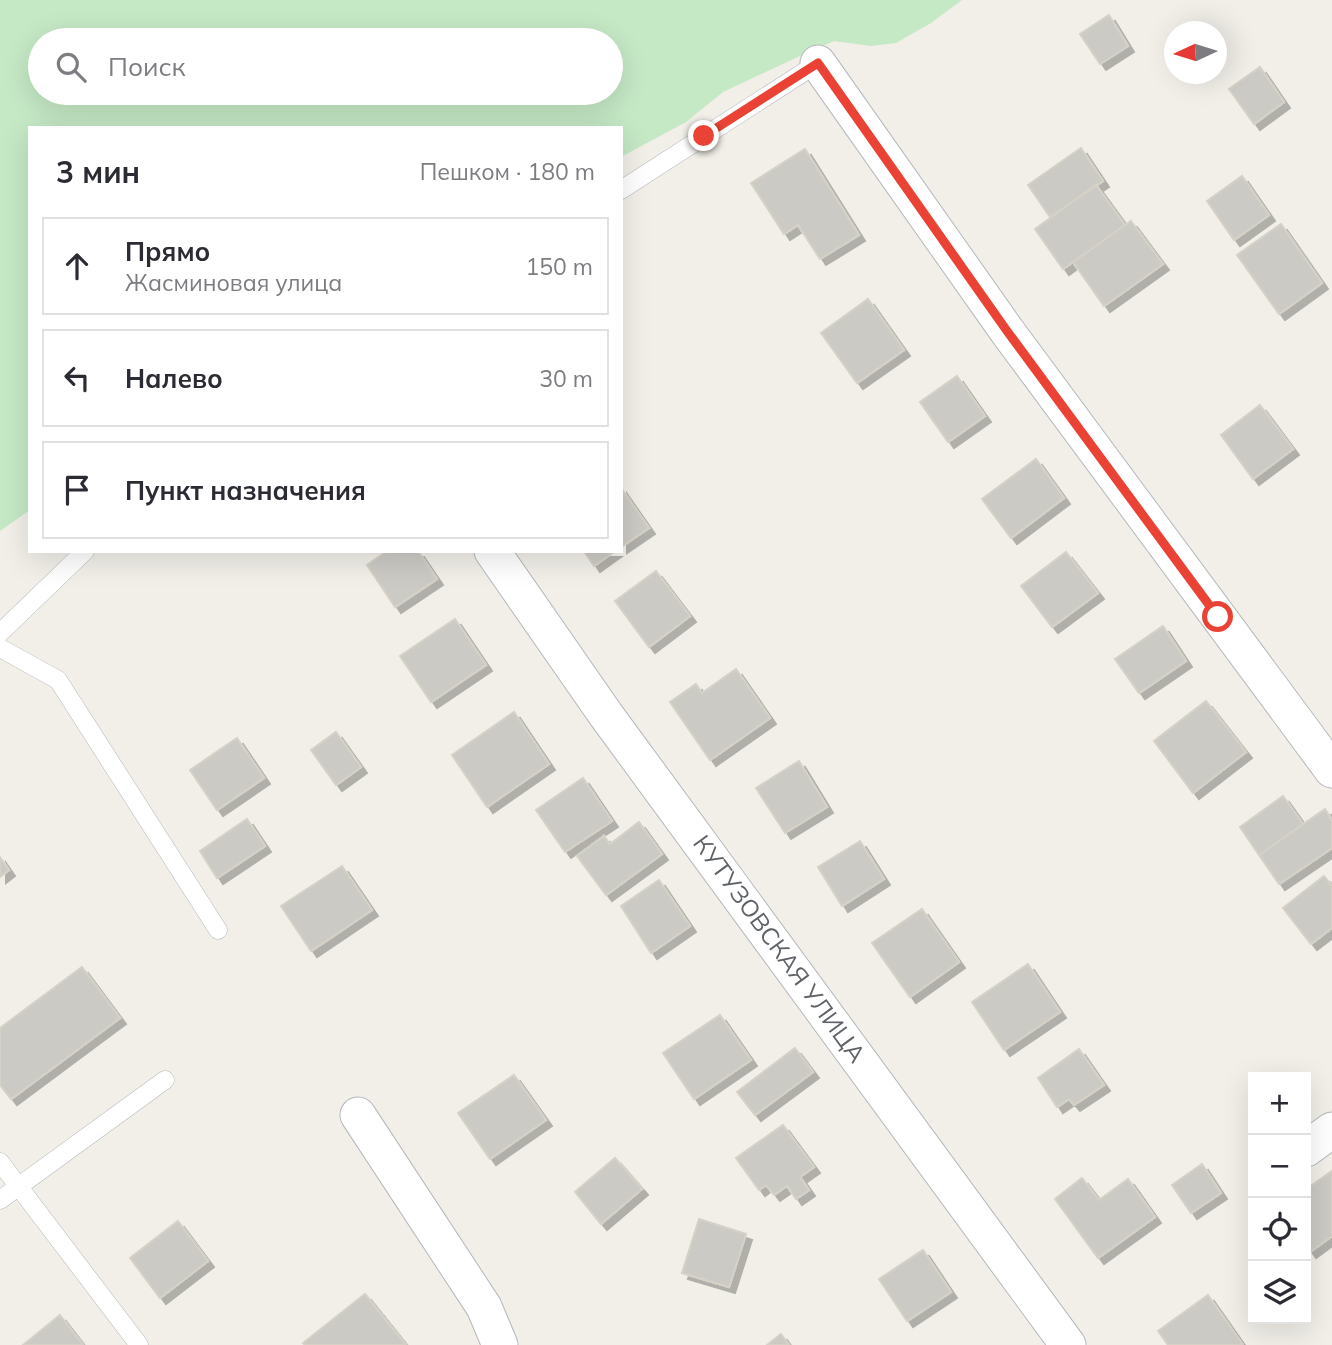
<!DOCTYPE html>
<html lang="ru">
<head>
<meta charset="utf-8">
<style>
	:root { --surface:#fff; --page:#f2f2f3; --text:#2b2b33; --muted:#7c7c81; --line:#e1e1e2 }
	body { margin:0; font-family:Mulish,sans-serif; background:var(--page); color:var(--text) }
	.controls { position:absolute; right:21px; bottom:21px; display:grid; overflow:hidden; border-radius:0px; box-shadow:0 7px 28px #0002 }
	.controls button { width:63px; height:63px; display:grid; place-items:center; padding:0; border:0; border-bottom:2px solid var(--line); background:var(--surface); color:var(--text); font:35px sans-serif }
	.compass { position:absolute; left:1164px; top:21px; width:63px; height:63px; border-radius:50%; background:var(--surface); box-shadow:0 7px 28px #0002; rotate:266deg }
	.stop { position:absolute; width:21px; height:21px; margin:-16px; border:5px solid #ea4335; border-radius:50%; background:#fff }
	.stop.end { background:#ea4335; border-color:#fff; box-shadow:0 2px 7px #0008 }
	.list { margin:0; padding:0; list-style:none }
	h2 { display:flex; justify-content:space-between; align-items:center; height:91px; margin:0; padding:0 28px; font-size:30px }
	h2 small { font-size:23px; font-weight:400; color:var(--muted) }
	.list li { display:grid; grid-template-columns:46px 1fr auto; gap:21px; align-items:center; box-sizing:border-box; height:98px; margin:0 14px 14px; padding:0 14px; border:2px solid var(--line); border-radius:0px }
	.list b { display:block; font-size:26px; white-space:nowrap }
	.list p { margin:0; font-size:23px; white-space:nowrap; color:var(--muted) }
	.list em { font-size:23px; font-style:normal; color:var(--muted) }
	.icon { flex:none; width:38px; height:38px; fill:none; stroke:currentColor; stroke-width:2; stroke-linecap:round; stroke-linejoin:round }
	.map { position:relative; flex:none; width:1332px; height:1345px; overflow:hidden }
	.search { position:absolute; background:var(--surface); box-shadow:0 7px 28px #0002; left:28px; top:28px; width:595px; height:77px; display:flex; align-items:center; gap:18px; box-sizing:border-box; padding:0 24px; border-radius:38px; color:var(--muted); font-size:26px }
	.panel { position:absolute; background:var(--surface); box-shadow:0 7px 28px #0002; left:28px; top:126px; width:595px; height:427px; border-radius:0px }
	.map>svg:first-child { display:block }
	.green { fill:#c5e8c5; fill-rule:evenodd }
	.building { fill:#cccac5; stroke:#d6d1c6; stroke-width:2; filter:url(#shadow) }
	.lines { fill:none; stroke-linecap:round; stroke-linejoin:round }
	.service-casing { stroke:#b5b8bc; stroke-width:19 }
	.minor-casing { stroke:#b5b8bc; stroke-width:37 }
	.service { stroke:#fff; stroke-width:18 }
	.minor { stroke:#fff; stroke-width:35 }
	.route { stroke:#ea4335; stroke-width:9 }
	.labels { text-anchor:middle; stroke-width:7; stroke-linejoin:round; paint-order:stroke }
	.street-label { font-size:24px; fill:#5f6368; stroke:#fff }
</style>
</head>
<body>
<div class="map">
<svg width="1332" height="1345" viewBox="0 0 1332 1345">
	<defs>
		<filter id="shadow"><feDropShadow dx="6" dy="6" stdDeviation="0" flood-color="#0004"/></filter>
	</defs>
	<rect width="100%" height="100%" fill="#f1efe8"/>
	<!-- green -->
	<path class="green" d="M0,0H962L931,23L896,43L871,46L834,41L802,55L723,92L686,122L621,157V128H30V510L0,531ZM40,40H611V93H40Z"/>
	<!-- building -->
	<path class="building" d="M1109,15L1128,46L1100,64L1080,34Z
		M1260,67L1284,102L1254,124L1229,89Z
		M1081,148L1103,181L1050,217L1028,185Z
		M805,149L859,235L820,259L798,225L784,234L751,183Z
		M1242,176L1269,215L1234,240L1207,201Z
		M1096,185L1125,225L1063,269L1035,229Z
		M1131,221L1163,264L1104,306L1073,262Z
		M1281,224L1322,283L1279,314L1237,255Z
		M868,299L904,350L857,383L821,333Z
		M957,376L985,416L948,442L920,402Z
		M1260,405L1293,449L1253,479L1221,435Z
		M1036,459L1064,498L1011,538L982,499Z
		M621,488L649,528L621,547Z
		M387,551H418L437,579L395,607L367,565Z
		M584,551H615L594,566Z
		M1066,552L1098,593L1052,627L1021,586Z
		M656,571L690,616L649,647L615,601Z
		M455,619L486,665L431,702L400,656Z
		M1163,626L1186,661L1139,693L1115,659Z
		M736,669L770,718L710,760L670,702L696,684L702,693Z
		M1206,701L1246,752L1193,793L1154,741Z
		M514,712L549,764L487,807L452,755Z
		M336,732L361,767L336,785L311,750Z
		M237,738L264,778L217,810L190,770Z
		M799,761L827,807L785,833L756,788Z
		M583,778L612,821L565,852L536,810Z
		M1283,796L1303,824L1259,855L1240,827Z
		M1325,809L1332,820V848L1279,884L1259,855Z
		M247,819L265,846L217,878L200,851Z
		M639,822L662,854L606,895L577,856L604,836L610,844Z
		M860,841L884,879L842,906L818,867Z
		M0,857L9,870L0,877Z
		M342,866L372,910L311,951L281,906Z
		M1324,876L1332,886V928L1311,944L1283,908Z
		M659,880L690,926L651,953L621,906Z
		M922,909L959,962L910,997L872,943Z
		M1028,964L1060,1012L1004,1050L972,1002Z
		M82,967L120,1018L11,1099L0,1085V1028Z
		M720,1015L751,1060L694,1099L663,1053Z
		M795,1048L813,1072L755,1115L737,1092Z
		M1079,1049L1104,1085L1074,1105L1069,1099L1057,1107L1038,1078Z
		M514,1075L546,1120L490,1159L458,1113Z
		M783,1125L814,1167L800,1177L809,1190L796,1199L787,1186L774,1195L766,1185L759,1190L736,1158Z
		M615,1158L642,1189L601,1224L575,1192Z
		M1202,1164L1221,1193L1191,1213L1172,1185Z
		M1332,1171V1236L1310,1252L1306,1246V1189Z
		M1082,1178L1099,1200L1128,1179L1155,1217L1098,1258L1055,1199Z
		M699,1219L746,1234L729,1287L682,1273Z
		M178,1221L208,1261L160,1298L130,1258Z
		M923,1250L951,1292L907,1321L879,1279Z
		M365,1294L406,1345H305L303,1343Z
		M1208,1295L1243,1345H1168L1158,1331Z
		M60,1315L83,1345H23Z
		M781,1334L789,1345H767Z"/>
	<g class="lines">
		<defs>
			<path id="service" d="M621,190L818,63
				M0,633L85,551
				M0,648L58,680L218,930
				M0,1162L139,1345
				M0,1200L165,1080"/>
			<path id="minor" d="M818,63L1007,331L1332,770
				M492,551L606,715L1068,1345
				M358,1115L484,1307L500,1345
				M1306,1149L1332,1130"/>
		</defs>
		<!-- service casing -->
		<use href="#service" class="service-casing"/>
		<!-- minor casing -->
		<use href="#minor" class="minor-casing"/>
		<!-- service -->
		<use href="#service" class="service"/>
		<!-- minor -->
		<use href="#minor" class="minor"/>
	</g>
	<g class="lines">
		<!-- route -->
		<path class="route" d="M704,136L818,63L1007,331L1218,617"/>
	</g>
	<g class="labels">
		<!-- street labels -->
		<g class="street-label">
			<text transform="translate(779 949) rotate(54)" y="8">КУТУЗОВСКАЯ УЛИЦА</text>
		</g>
	</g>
</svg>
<div class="controls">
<button>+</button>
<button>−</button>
<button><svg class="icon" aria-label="locate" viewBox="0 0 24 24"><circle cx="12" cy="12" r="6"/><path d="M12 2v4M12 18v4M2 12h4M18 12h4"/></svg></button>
<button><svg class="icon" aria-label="layers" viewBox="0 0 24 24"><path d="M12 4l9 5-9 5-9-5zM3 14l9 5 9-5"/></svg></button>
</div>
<svg class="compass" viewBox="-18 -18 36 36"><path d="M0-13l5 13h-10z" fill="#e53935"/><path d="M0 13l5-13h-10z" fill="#7c7c81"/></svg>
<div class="stop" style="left:1218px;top:617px"></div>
<div class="stop end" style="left:704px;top:136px"></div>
<div class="search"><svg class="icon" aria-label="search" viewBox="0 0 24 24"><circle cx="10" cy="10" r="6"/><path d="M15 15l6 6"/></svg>Поиск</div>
<section class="panel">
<h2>3 мин<small>Пешком · 180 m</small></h2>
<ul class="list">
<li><svg class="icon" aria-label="ahead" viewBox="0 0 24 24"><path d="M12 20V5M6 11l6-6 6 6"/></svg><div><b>Прямо</b><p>Жасминовая улица</p></div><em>150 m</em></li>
<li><svg class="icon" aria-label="left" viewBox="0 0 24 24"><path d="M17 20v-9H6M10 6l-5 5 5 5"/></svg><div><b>Налево</b></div><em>30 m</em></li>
<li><svg class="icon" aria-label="arrive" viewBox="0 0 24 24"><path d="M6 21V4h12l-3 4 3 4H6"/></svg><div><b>Пункт назначения</b></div></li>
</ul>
</section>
</div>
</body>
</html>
